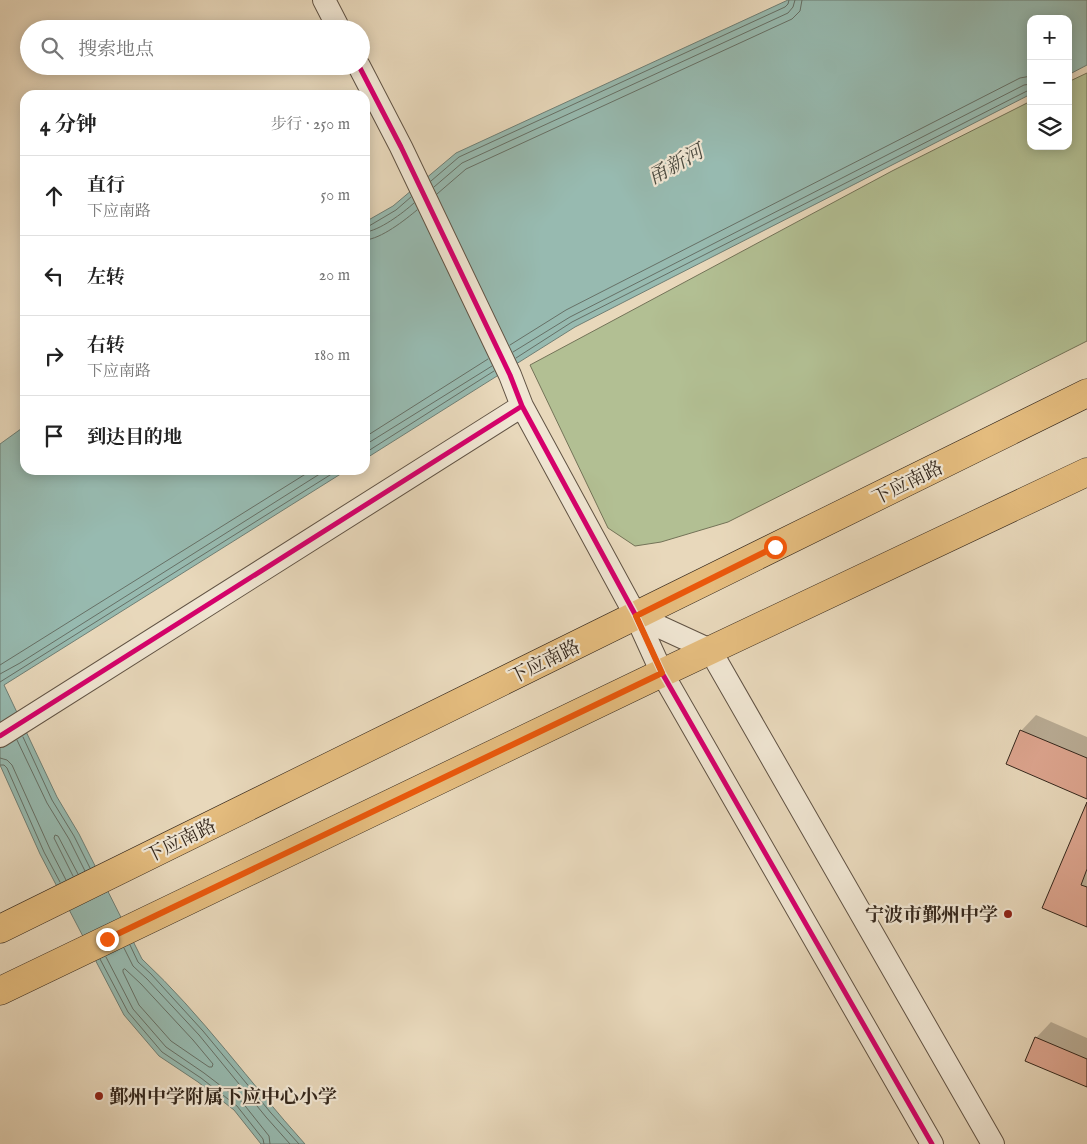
<!DOCTYPE html>
<html lang="zh">
<head>
<meta charset="utf-8">
<style>
	:root { --surface:#fff; --page:#f2f2f2; --text:#222; --muted:#767676; --line:#e0e0e0 }
	body { margin:0; font-family:"IM FELL English","Noto Serif SC",serif; background:var(--page); color:var(--text) }
	.controls { position:absolute; right:15px; top:15px; display:grid; overflow:hidden; border-radius:10px; box-shadow:0 2px 12px #0003 }
	.controls button { width:45px; height:45px; display:grid; place-items:center; padding:0; border:0; border-bottom:1px solid var(--line); background:var(--surface); color:var(--text); font:25px sans-serif }
	.stop { position:absolute; width:15px; height:15px; margin:-11px; border:4px solid #ea580c; border-radius:50%; background:#fff }
	.stop.end { background:#ea580c; border-color:#fff; box-shadow:0 1px 5px #0008 }
	.list { margin:0; padding:0; list-style:none }
	h2 { display:flex; justify-content:space-between; align-items:center; height:65px; margin:0; padding:0 20px; font-size:21px }
	h2 small { font-size:16px; font-weight:400; color:var(--muted) }
	.list li { display:grid; grid-template-columns:32px 1fr auto; gap:15px; align-items:center; box-sizing:border-box; height:80px; padding:0 20px; border-top:1px solid var(--line) }
	.list b { display:block; font-size:19px; white-space:nowrap }
	.list p { margin:0; font-size:16px; white-space:nowrap; color:var(--muted) }
	.list em { font-size:16px; font-style:normal; color:var(--muted) }
	.icon { flex:none; width:28px; height:28px; fill:none; stroke:currentColor; stroke-width:2; stroke-linecap:round; stroke-linejoin:round }
	.map { position:relative; flex:none; width:1087px; height:1144px; overflow:hidden }
	.search { position:absolute; background:var(--surface); box-shadow:0 2px 12px #0003; left:20px; top:20px; width:350px; height:55px; display:flex; align-items:center; gap:12px; box-sizing:border-box; padding:0 18px; border-radius:28px; color:var(--muted); font-size:19px }
	.panel { position:absolute; background:var(--surface); box-shadow:0 2px 12px #0003; left:20px; top:90px; width:350px; height:385px; border-radius:15px }
	.map>svg:first-child { display:block }
	.green { fill:#b2bf93; stroke:#737358 }
	.water { fill:#97bab0; stroke:#6f7f75 }
	.shadow { fill:#0003 }
	.lines { fill:none; stroke-linecap:round; stroke-linejoin:round }
	.shore { stroke:#667066; stroke-width:1 }
	.building { fill:#dda58f; stroke:#34271c }
	.minor-casing { stroke:#615344; stroke-width:24 }
	.major-casing { stroke:#34271c; stroke-width:29 }
	.minor { stroke:#f0e6d3; stroke-width:22 }
	.major { stroke:#e4bc7e; stroke-width:28 }
	.cycleway-casing { stroke:#f0e6d3; stroke-width:8 }
	.cycleway { stroke:#d6006c; stroke-width:5 }
	.route { stroke:#ea580c; stroke-width:6 }
	.poi-dot { fill:#8f2418; stroke:#f0e6d3; stroke-width:2 }
	.labels { text-anchor:middle; stroke-width:4.5; stroke-linejoin:round; paint-order:stroke }
	.street-label { font-size:19px; fill:#34271c; stroke:#f0e6d3 }
	.poi-label { font-size:19px; font-weight:bold; fill:#34271c; stroke:#f0e6d3; text-anchor:end }
	.water-label { font-size:20px; font-style:italic; fill:#4d4c41; stroke:#f0e6d3 }
</style>
</head>
<body>
<div class="map">
<svg width="1087" height="1144" viewBox="0 0 1087 1144">
	<rect width="100%" height="100%" fill="#e8d8bb"/>
	<filter id="stains"><feTurbulence type="fractalNoise" baseFrequency=".004" numOctaves="4"/><feColorMatrix values="0 0 0 0 .2 0 0 0 0 .09 0 0 0 0 .02 0 0 0 .5 -.17"/></filter>
	<radialGradient id="worn" r=".72"><stop offset=".6" stop-color="#630" stop-opacity="0"/><stop offset="1" stop-color="#630" stop-opacity=".3"/></radialGradient>
	<!-- green -->
	<path class="green" d="M1087,73V341L728,522L661,542L635,546L608,528L530,365L892,171L1031,101V146H1068V82Z"/>
	<!-- water -->
	<path class="water" d="M788,0H1087V65L1068,75V19H1031V94L575,327L365,459V222L393,206L456,153Z
		M25,426V470H347L4,685L57,797L79,834L142,959C202,1015 250,1083 305,1144H261L234,1110L198,1082L159,1056L124,1015L40,854L0,765V444Z"/>
	<!-- shadow -->
	<path class="shadow" d="M1036,715L1087,737V797L1021,731Z
		M1087,805V926L1043,907Z
		M1051,1022L1087,1038V1086L1036,1038Z"/>
	<g class="lines">
		<!-- shore -->
		<path class="shore" d="M431,181L459,157L785,7L788,4L789,0
			M434,187L462,163L788,13L793,7L795,0
			M437,194L466,169L792,19L800,11L802,0
			M365,226H369L396,210L411,197
			M365,232C379,231 403,213 414,203
			M365,240C381,239 405,220 417,210
			M510,345L566,310L1020,78L1031,76
			M513,352L570,317L1024,85L1031,84
			M516,358L572,322L1027,91L1031,90
			M365,437L488,359
			M365,445L492,366
			M365,453L494,371
			M0,665L312,470
			M0,674L20,663L326,470
			M0,682L338,470
			M23,737L52,800L74,836L90,868
			M17,740L47,803L69,839L85,871
			M0,758L7,760L12,765L50,849L66,880
			M0,765H4L7,768L44,852L60,882
			M73,876L54,838L55,835L58,836L78,874
			M130,945L138,962L151,974L203,1031L271,1113L299,1144
			M124,948L133,966L147,979L199,1035L266,1117L290,1144
			M106,957L133,1009L166,1047L204,1073L242,1102L269,1136L270,1144
			M100,959L128,1012L162,1052L201,1078L237,1106L263,1139L264,1144
			M125,969L141,984L193,1040L213,1064L212,1067H209L171,1041L139,1005L123,972V970Z"/>
	</g>
	<!-- building -->
	<path class="building" d="M1020,730L1087,758V799L1006,764Z
		M1087,802V869L1081,885L1087,887V927L1042,908Z
		M1035,1037L1087,1059V1087L1025,1061Z"/>
	<g class="lines">
		<defs>
			<path id="minor" d="M324,0L339,29
				M359,66L401,147L510,375L522,406L636,616L662,673L932,1144
				M636,616L710,650L993,1144
				M0,736L522,406"/>
			<path id="major" d="M0,929L1087,393
				M0,991L662,673L1087,472"/>
		</defs>
		<!-- minor casing -->
		<use href="#minor" class="minor-casing"/>
		<!-- major casing -->
		<use href="#major" class="major-casing"/>
		<!-- minor -->
		<use href="#minor" class="minor"/>
		<!-- major -->
		<use href="#major" class="major"/>
		<defs>
			<path id="cycleway" d="M359,66L401,147L510,375L522,406L636,616L662,673L932,1144
				M0,736L522,406"/>
		</defs>
		<!-- cycleway casing -->
		<use href="#cycleway" class="cycleway-casing"/>
		<!-- cycleway -->
		<use href="#cycleway" class="cycleway"/>
	</g>
	<g class="lines">
		<!-- route -->
		<path class="route" d="M107,939L662,673L636,616L775,547"/>
	</g>
	<!-- markers -->
	<g class="poi-dot">
		<circle cx="1008" cy="914" r="5"/>
		<circle cx="99" cy="1096" r="5"/>
	</g>
	<g class="labels">
		<!-- street labels -->
		<g class="street-label">
			<text transform="translate(907 482) rotate(-26)" y="7">下应南路</text>
			<text transform="translate(544 661) rotate(-26)" y="7">下应南路</text>
			<text transform="translate(180 840) rotate(-26)" y="7">下应南路</text>
		</g>
		<!-- poi labels -->
		<g class="poi-label">
			<text x="998" y="921">宁波市鄞州中学</text>
			<text x="109" y="1103" text-anchor="start">鄞州中学附属下应中心小学</text>
		</g>
		<!-- water labels -->
		<g class="water-label">
			<text transform="translate(675 164) rotate(-29)" y="7">甬新河</text>
		</g>
	</g>
	<rect width="100%" height="100%" filter="url(#stains)"/>
	<rect width="100%" height="100%" fill="url(#worn)"/>
</svg>
<div class="controls">
<button>+</button>
<button>−</button>
<button><svg class="icon" aria-label="layers" viewBox="0 0 24 24"><path d="M12 4l9 5-9 5-9-5zM3 14l9 5 9-5"/></svg></button>
</div>
<div class="stop" style="left:775px;top:547px"></div>
<div class="stop end" style="left:107px;top:939px"></div>
<div class="search"><svg class="icon" aria-label="search" viewBox="0 0 24 24"><circle cx="10" cy="10" r="6"/><path d="M15 15l6 6"/></svg>搜索地点</div>
<section class="panel">
<h2>4 分钟<small>步行 · 250 m</small></h2>
<ul class="list">
<li><svg class="icon" aria-label="ahead" viewBox="0 0 24 24"><path d="M12 20V5M6 11l6-6 6 6"/></svg><div><b>直行</b><p>下应南路</p></div><em>50 m</em></li>
<li><svg class="icon" aria-label="left" viewBox="0 0 24 24"><path d="M17 20v-9H6M10 6l-5 5 5 5"/></svg><div><b>左转</b></div><em>20 m</em></li>
<li><svg class="icon" aria-label="right" viewBox="0 0 24 24"><path d="M7 20v-9h11M14 6l5 5-5 5"/></svg><div><b>右转</b><p>下应南路</p></div><em>180 m</em></li>
<li><svg class="icon" aria-label="arrive" viewBox="0 0 24 24"><path d="M6 21V4h12l-3 4 3 4H6"/></svg><div><b>到达目的地</b></div></li>
</ul>
</section>
</div>
</body>
</html>
